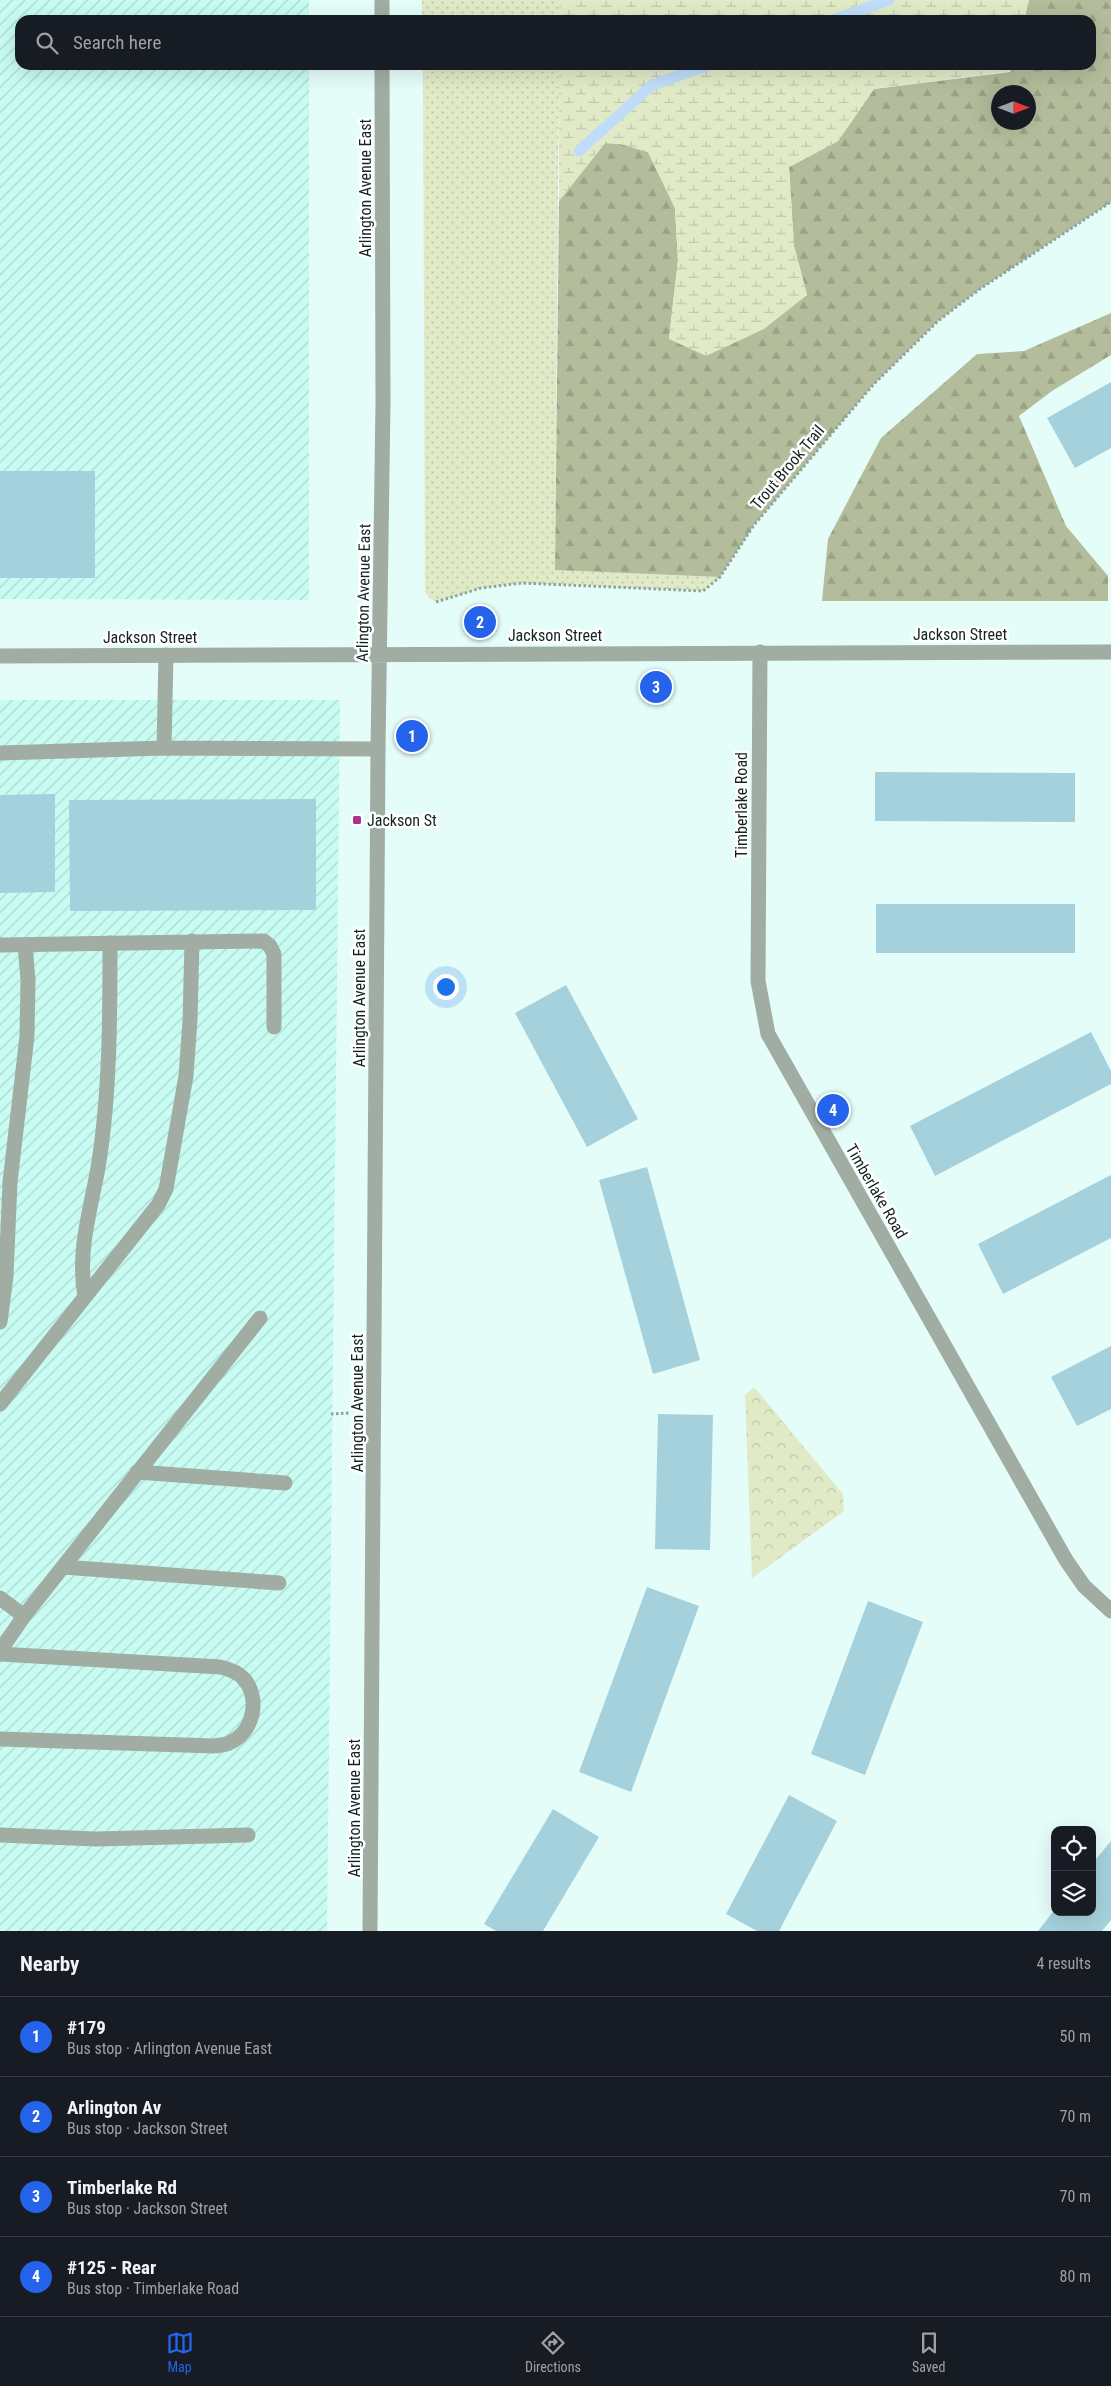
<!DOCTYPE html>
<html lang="en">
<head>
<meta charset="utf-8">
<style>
	:root { --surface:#171b24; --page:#20242c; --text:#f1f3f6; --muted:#9ea1a6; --line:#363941; --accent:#2563eb }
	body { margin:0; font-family:"Roboto Condensed",sans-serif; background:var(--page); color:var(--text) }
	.controls { position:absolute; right:15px; bottom:15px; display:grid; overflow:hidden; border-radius:10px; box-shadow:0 5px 20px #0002 }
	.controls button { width:45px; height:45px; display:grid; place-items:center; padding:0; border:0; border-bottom:1px solid var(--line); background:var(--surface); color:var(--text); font:25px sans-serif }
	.compass { position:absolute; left:991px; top:85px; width:45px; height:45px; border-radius:50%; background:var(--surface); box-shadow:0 5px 20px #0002; rotate:90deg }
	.you { position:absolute; left:445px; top:986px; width:18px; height:18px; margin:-12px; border:4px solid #fff; border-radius:50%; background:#1a73e8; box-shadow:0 0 0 8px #1a73e833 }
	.badge { display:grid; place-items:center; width:32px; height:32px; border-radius:50%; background:var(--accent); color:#fff; font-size:16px; font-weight:700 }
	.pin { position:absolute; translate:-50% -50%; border:2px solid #fff; box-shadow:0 1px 5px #0006 }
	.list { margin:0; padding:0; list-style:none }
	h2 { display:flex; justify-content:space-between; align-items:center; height:65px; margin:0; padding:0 20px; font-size:21px }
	h2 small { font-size:16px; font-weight:400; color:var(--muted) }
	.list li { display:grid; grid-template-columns:32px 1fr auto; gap:15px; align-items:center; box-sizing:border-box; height:80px; padding:0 20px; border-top:1px solid var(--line) }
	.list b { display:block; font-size:19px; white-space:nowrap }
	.list p { margin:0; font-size:16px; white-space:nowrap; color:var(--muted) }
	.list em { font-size:16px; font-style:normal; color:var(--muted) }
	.icon { flex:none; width:28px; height:28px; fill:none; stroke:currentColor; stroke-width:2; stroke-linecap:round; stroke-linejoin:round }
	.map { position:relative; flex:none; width:1111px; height:1931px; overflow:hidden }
	.search { position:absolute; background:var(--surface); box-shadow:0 5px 20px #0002; left:15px; right:15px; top:15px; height:55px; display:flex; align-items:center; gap:12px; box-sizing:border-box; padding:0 18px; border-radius:15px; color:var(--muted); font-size:19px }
	.sheet { height:385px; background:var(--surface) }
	nav { display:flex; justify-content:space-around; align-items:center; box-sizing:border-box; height:70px; border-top:1px solid var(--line); background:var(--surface); font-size:14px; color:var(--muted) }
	nav a { display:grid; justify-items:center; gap:2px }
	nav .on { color:var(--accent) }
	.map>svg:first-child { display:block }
	.industrial { fill:url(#industrial-furrows) }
	.grass { fill:url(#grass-dots) }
	.forest { fill:url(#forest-firs); fill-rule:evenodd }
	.wetland { fill:url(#wetland-marsh) }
	.park { fill:url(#park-crowns) }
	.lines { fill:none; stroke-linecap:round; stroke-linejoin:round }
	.stream { stroke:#bfddf8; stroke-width:11 }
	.building { fill:#a5d1dc }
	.path { stroke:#8ea39f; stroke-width:3; stroke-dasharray:2.5 2.5; stroke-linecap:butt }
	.service { stroke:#a1ada3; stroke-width:15 }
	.minor { stroke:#a1ada3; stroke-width:15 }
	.tertiary { stroke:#a1ada3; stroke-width:15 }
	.poi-dot { fill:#a9358e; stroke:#fff; stroke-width:2 }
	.labels { text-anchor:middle; stroke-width:5; stroke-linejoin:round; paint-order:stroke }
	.street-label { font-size:16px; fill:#132320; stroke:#fff }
	.poi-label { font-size:16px; fill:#132320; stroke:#fff; text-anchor:start }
</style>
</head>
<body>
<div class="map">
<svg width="1111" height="1931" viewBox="0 0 1111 1931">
	<defs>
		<pattern id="industrial-furrows" width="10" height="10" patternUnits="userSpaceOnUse" patternTransform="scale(1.25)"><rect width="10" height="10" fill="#c8fcf3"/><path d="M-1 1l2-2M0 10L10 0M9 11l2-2" fill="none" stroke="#abd8d0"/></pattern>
		<pattern id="grass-dots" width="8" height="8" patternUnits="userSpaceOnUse" patternTransform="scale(1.25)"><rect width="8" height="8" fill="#e0eac7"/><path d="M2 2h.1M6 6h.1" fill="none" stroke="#bfc8ab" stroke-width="1.8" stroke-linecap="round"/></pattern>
		<pattern id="forest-firs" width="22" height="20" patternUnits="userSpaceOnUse" patternTransform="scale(1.25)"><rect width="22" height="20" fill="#b3bd9b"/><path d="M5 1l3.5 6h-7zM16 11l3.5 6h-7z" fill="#99a285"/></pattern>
		<pattern id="wetland-marsh" width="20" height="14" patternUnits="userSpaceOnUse" patternTransform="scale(1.25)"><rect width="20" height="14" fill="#e0eac7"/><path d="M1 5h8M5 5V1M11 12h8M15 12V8" fill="none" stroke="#bfc8ab"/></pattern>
		<pattern id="park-crowns" width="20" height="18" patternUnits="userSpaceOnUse" patternTransform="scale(1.25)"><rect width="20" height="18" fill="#e0eac7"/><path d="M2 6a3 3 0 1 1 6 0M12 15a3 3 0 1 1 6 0" fill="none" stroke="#bfc8ab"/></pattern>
	</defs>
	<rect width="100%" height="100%" fill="#e5fdf9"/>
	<!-- industrial -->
	<path class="industrial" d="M0,0H309V20H20V65H309V600L0,599Z
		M0,700H340L327,1931H0Z"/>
	<!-- grass -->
	<path class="grass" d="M422,0H560V20H422Z
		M423,65H559L555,570L720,577L703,591L522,583L481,588L436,602L429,598L425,592Z"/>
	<!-- forest -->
	<path class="forest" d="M1029,0H1111V202L980,289L938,321L873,385L754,525L720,577L555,570L559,201L605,143L621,144L648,152L675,208L678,260L669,339L807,295L794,246L789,167L838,141L874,89L1010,72L1012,65H1091V20H1024ZM998,92H1028V122H998Z
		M1111,313V355L1052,391L1019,416L1066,526L1108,576V601H822L828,539L881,438L977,354L1024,351Z"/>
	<!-- wetland -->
	<path class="wetland" d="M560,0H1029L1024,20H560Z
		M559,65H1012L1011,71L874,89L838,141L789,167L794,246L807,295L764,329L706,356L669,339L678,260L675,208L648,152L621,144L605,143L559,201Z"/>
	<!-- park -->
	<path class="park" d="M754,1387L843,1494L844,1511L752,1578L745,1395Z"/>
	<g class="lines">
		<!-- stream -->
		<path class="stream" d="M833,20L889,0
			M579,151L652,85L709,65"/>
	</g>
	<!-- building -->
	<path class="building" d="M1111,382V448L1075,468L1047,418Z
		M0,471H95V578H0Z
		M875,772L1075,773V822L875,821Z
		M55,794V892L0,893V795Z
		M316,799V910L70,911L69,800Z
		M876,904H1075V953H876Z
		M566,985L638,1119L587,1147L515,1013Z
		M1091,1032L1111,1071V1084L935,1176L910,1126Z
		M647,1167L700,1360L653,1374L599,1180Z
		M1111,1175V1238L1003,1294L978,1244Z
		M1111,1346V1409L1077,1426L1051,1377Z
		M658,1414L713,1415L710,1550L655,1549Z
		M647,1587L699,1606L631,1792L579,1772Z
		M868,1601L923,1622L865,1775L811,1754Z
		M789,1795L837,1821L779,1931H757L726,1914Z
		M553,1809L599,1837L543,1931H496L484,1924Z
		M1111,1841V1920L1102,1931H1038L1053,1912H1092V1864Z"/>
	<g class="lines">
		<!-- path -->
		<path class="path" d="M436,602L481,588L522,583L703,591L720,577L754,525L873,385L938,321L980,289L1111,202
			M331,1414L349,1413"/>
		<!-- service -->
		<path class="service" d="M164,748L166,655
			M0,753L164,748L378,749
			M0,945L264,941L270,946L274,954V1027
			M85,1297C77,1252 90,1212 98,1168C110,1094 110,1018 110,943
			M0,1322L6,1276L10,1182L27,1036L28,980L25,945
			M0,1404L158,1205L166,1189L186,1076L190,1020L192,941
			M137,1472L285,1483
			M63,1567L279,1583
			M0,1598L24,1616L0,1651
			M24,1616L260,1318
			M0,1654L220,1667C229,1669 238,1672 244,1679C261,1699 253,1733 229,1743C225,1745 219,1745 214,1746L0,1739
			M0,1835L96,1839L248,1835"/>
		<!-- minor -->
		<path class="minor" d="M760,652L758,981L768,1034L1066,1560L1084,1586L1111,1611"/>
		<!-- tertiary -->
		<path class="tertiary" d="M382,0V20
			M0,656L1111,652
			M370,1931L378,749L383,402L382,65"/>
	</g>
	<!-- markers -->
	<rect class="poi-dot" x="352" y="815" width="10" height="10" rx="2.5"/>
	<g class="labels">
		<!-- street labels -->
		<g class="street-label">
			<text transform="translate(365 188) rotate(-90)" y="6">Arlington Avenue East</text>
			<text transform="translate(787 467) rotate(-50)" y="6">Trout Brook Trail</text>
			<text transform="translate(363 593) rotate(-89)" y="6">Arlington Avenue East</text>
			<text x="960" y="640">Jackson Street</text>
			<text x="555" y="641">Jackson Street</text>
			<text x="150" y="643">Jackson Street</text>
			<text transform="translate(741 805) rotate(-90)" y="6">Timberlake Road</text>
			<text transform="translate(359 998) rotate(-90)" y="6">Arlington Avenue East</text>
			<text transform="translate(877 1191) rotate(60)" y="6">Timberlake Road</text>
			<text transform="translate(357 1403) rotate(-90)" y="6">Arlington Avenue East</text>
			<text transform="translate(354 1808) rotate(-90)" y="6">Arlington Avenue East</text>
		</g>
		<!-- poi labels -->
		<g class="poi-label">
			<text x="367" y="826">Jackson St</text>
		</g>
	</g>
</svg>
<div class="controls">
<button><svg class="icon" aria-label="locate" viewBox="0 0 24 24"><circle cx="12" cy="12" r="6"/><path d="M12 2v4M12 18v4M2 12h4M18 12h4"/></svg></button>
<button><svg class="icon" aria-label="layers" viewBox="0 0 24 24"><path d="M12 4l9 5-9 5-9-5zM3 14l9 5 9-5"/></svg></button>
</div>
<svg class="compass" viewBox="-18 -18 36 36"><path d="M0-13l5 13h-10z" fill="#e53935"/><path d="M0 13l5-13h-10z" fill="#9ea1a6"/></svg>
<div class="you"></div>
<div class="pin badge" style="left:412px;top:736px">1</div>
<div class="pin badge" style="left:480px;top:622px">2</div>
<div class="pin badge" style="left:656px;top:687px">3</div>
<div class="pin badge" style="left:833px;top:1110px">4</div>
<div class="search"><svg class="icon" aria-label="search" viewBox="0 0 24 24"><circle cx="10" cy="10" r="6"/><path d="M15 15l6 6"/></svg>Search here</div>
</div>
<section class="sheet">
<h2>Nearby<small>4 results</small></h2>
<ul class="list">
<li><span class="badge">1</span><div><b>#179</b><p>Bus stop · Arlington Avenue East</p></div><em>50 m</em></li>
<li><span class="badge">2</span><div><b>Arlington Av</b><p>Bus stop · Jackson Street</p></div><em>70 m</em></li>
<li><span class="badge">3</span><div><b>Timberlake Rd</b><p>Bus stop · Jackson Street</p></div><em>70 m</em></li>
<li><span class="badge">4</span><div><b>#125 - Rear</b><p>Bus stop · Timberlake Road</p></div><em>80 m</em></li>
</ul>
</section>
<nav>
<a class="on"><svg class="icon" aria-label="map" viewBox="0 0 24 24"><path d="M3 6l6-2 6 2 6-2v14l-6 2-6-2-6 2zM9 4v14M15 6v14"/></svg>Map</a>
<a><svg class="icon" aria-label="directions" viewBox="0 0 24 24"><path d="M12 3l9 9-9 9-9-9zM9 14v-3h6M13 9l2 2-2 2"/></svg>Directions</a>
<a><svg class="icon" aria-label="saved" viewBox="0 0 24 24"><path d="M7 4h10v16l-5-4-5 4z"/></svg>Saved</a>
</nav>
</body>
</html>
